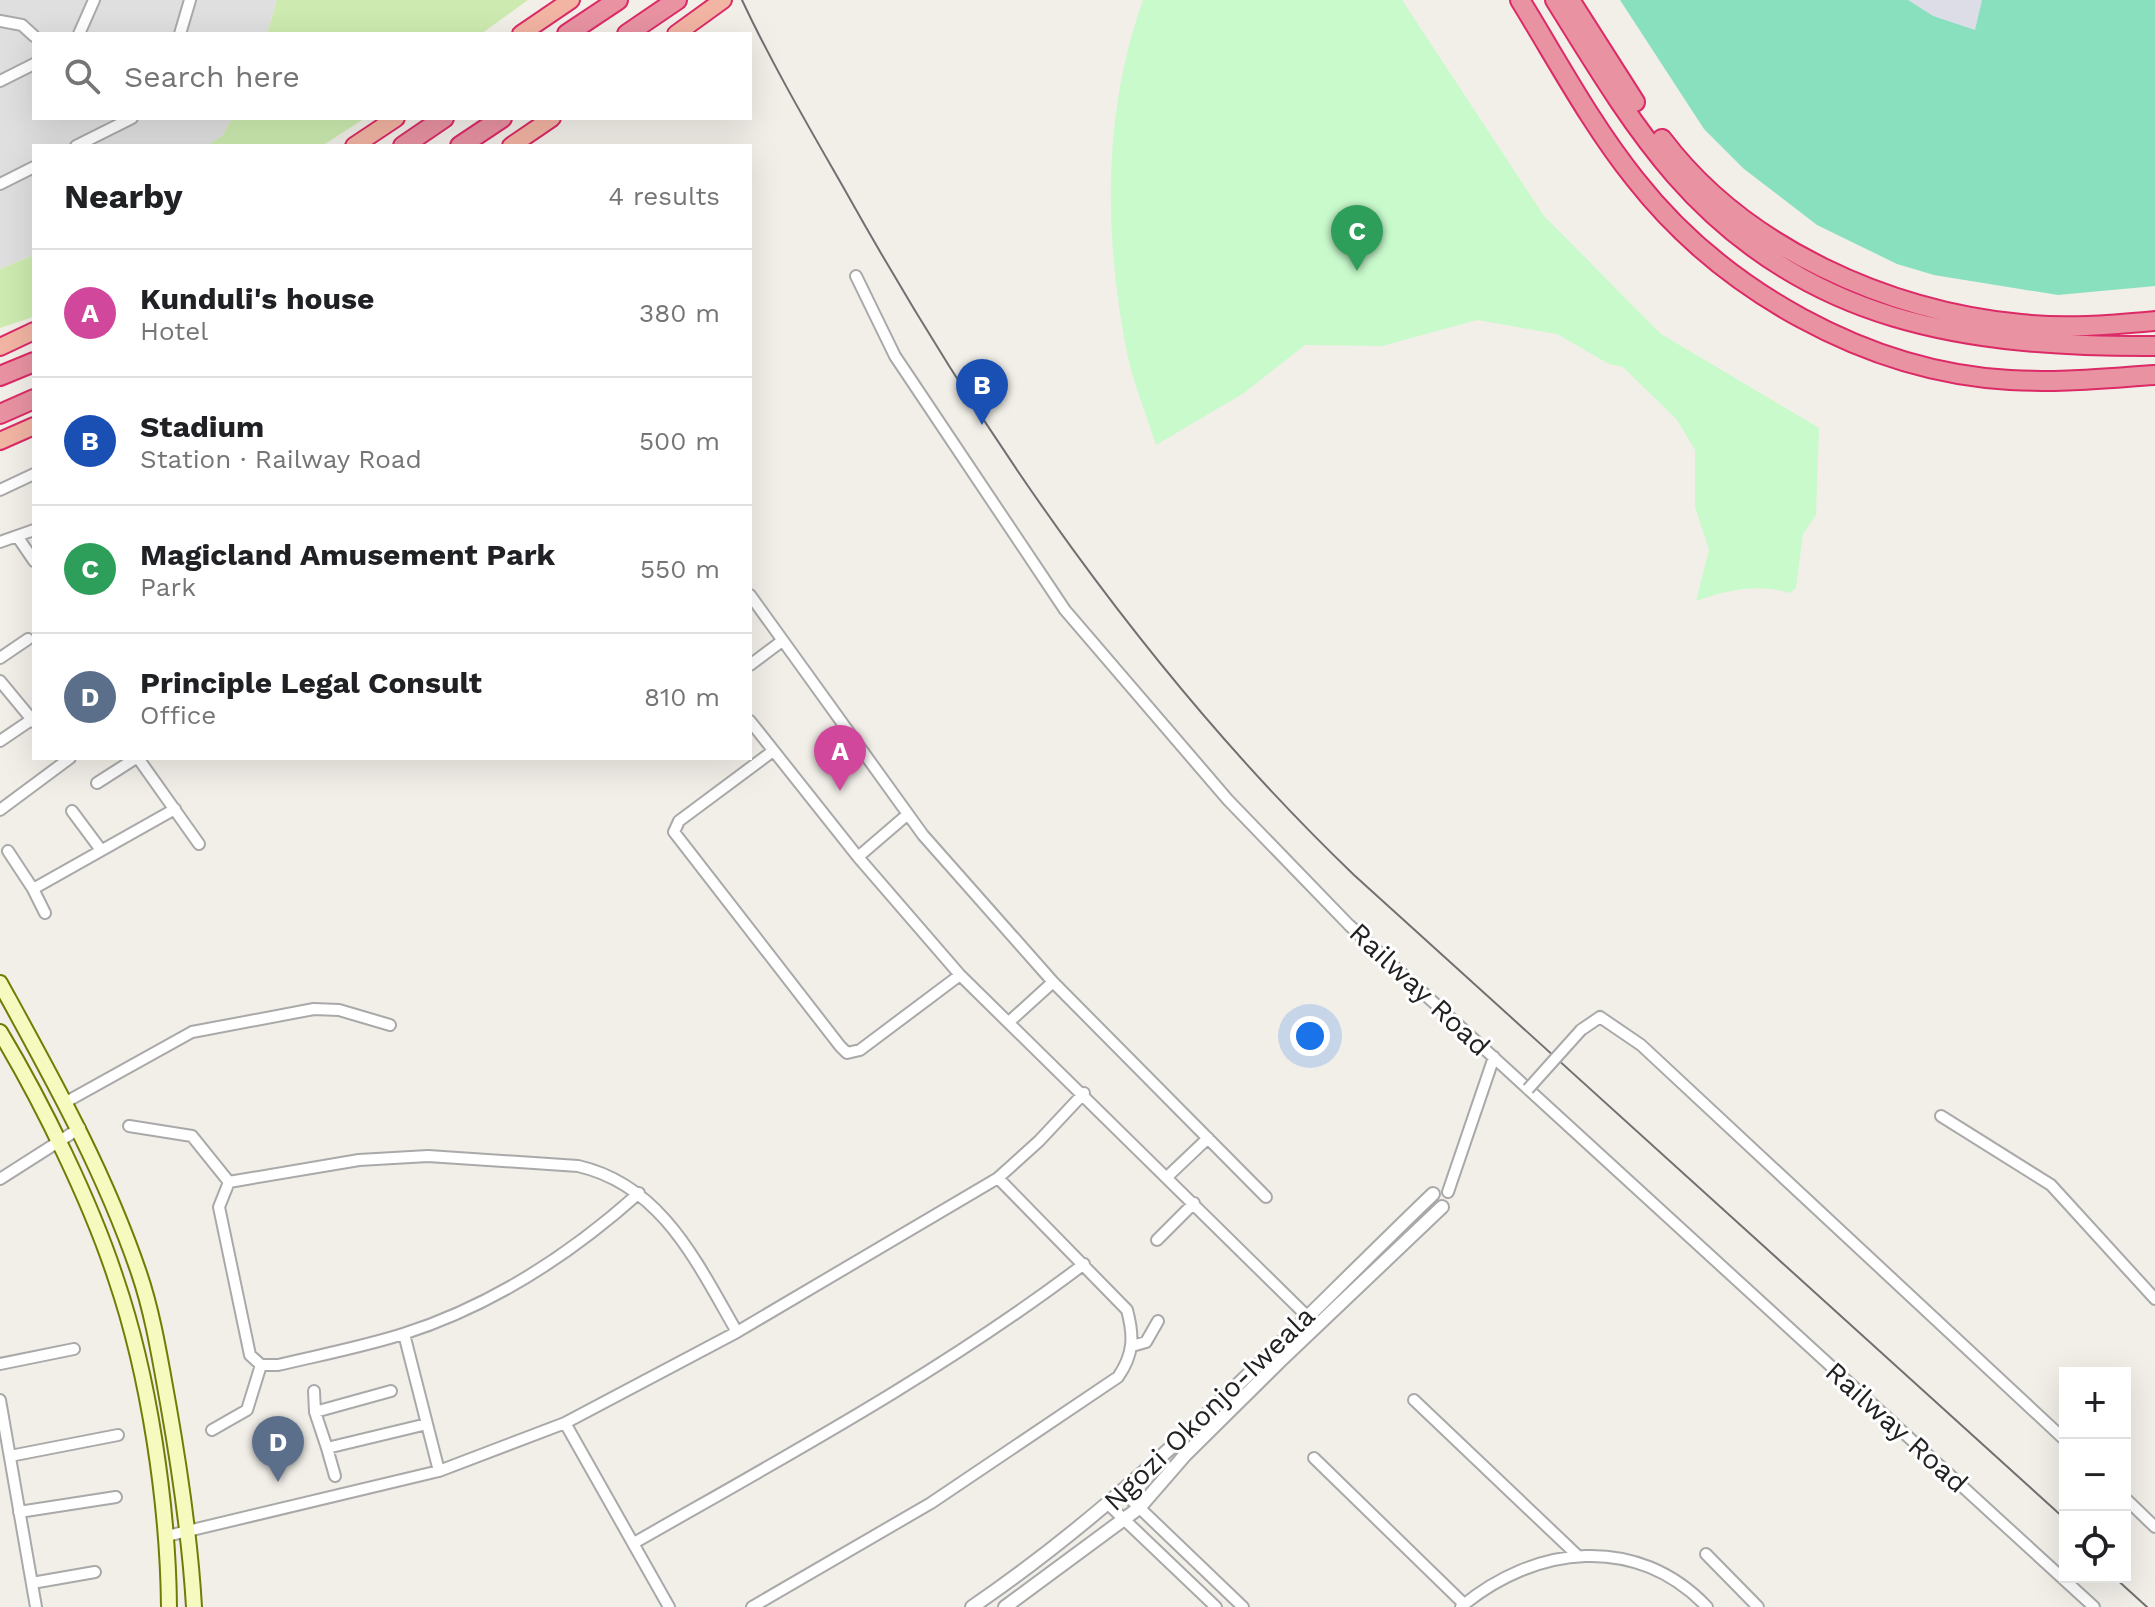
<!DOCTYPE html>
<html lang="en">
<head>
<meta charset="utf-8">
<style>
	:root { --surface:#fff; --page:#f2f2f2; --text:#202124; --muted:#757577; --line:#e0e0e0; --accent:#7c3aed }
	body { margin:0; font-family:"Work Sans",sans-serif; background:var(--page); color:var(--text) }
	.controls { position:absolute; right:24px; bottom:24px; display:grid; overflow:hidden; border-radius:0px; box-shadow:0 8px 32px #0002 }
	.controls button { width:72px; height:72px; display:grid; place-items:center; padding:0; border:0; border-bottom:2px solid var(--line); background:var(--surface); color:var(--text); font:40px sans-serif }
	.you { position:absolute; left:1310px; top:1036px; width:28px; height:28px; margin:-20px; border:6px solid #fff; border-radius:50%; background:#1a73e8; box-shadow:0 0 0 12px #1a73e833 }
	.badge { display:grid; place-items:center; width:52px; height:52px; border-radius:50%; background:var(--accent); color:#fff; font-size:26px; font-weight:700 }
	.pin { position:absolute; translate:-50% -66px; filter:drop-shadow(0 2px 4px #0008) }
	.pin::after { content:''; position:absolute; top:42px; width:28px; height:24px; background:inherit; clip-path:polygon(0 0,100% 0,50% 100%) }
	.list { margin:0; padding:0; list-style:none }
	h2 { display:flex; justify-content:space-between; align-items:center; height:104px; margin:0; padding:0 32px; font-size:34px }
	h2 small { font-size:26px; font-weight:400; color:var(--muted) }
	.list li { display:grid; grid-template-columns:52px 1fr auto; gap:24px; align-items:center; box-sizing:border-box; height:128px; padding:0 32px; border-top:2px solid var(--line) }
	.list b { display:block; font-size:30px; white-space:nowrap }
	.list p { margin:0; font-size:26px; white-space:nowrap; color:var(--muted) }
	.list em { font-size:26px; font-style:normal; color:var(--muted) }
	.icon { flex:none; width:44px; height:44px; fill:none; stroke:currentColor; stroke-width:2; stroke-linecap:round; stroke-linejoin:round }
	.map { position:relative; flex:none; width:2155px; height:1607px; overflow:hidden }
	.search { position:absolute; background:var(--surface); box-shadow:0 8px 32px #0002; left:32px; top:32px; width:720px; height:88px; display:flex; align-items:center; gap:20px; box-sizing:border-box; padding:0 28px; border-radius:0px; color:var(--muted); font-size:30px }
	.panel { position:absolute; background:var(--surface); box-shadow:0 8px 32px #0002; left:32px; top:144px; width:720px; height:616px; border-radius:0px }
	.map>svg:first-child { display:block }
	.residential { fill:#e0dfdf }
	.grass { fill:#cdebb0 }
	.park { fill:#c8facc }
	.pitch { fill:#88e0be }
	.plaza { fill:#dddde8 }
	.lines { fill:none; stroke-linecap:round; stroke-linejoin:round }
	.minor-casing { stroke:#a9a9a9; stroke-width:14 }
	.tertiary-casing { stroke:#a9a9a9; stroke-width:16 }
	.secondary-casing { stroke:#707d05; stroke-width:18 }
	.trunk-casing { stroke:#dc2a67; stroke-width:20 }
	.motorway-casing { stroke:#dc2a67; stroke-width:22 }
	.minor { stroke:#fff; stroke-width:10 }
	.tertiary { stroke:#fff; stroke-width:12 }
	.secondary { stroke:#f7fabf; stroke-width:14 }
	.trunk { stroke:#f2b4a3; stroke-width:16 }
	.motorway { stroke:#e892a2; stroke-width:18 }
	.tram { stroke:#707070; stroke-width:2 }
	.minor-bridge-casing { stroke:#a9a9a9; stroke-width:14; stroke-linecap:butt }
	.minor-bridge { stroke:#fff; stroke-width:10 }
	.labels { text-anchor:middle; stroke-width:6; stroke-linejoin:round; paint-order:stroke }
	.street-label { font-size:28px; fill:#222; stroke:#fff }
</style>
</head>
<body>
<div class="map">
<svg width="2155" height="1607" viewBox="0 0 2155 1607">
	<rect width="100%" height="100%" fill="#f2efe9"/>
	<!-- residential -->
	<path class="residential" d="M0,0H277L267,34H34V118H232L223,135L207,146H34V255L0,269Z"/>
	<!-- grass -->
	<path class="grass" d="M277,0H528L481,34H267Z
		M232,118H365L322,146H207L223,135Z
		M34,255L33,317L0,328V269Z"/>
	<!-- park -->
	<path class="park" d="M1143,0H1402L1544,216L1661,334L1819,428L1816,515L1803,534L1796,588L1790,593C1758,583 1726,590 1696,601L1709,550L1695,507V450L1677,420L1623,367L1609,364L1557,334L1477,320L1382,346L1305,345L1244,393L1156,445C1147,417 1135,387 1128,358C1104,240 1102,114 1143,0Z"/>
	<!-- pitch -->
	<path class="pitch" d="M1620,0H2155V286L2058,295L1934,275L1897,264L1817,225L1744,169L1704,129Z"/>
	<!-- plaza -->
	<path class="plaza" d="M1908,0H1982L1975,30L1933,16Z"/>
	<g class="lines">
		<defs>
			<path id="minor" d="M0,21L22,25L34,36
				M79,34L94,0
				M180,34L190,0
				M0,81L34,64
				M76,146L132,118
				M0,184L34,167
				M856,276L895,356L1065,610L1228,800L1349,925L2094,1607
				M0,490L34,474
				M17,536L34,561
				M0,542L34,530
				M750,595L923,835L1053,982L1266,1197
				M0,658L28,639
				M750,665L782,641
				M0,681L34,722
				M750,721L858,857L960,975L1313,1322
				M0,741L34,718
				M773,751L679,821L674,832L840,1046L847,1053L860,1050L960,975
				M138,758L199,844
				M97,783L136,758
				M0,810L70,758
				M72,811L101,850
				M8,851L33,889L175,809
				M858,857L908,814
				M33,889L45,913
				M1009,1022L1053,982
				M1581,1030L1600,1017L1641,1045L2065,1440
				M66,1102L192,1032L314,1009L339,1010L390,1025
				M1941,1116L2051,1185L2155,1299
				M129,1126L192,1136L229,1182
				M1168,1176L1208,1138
				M0,1179L80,1128
				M1448,1192L1494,1057
				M639,1193C572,1253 491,1306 403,1334C362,1347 320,1355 278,1365H261L250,1355L219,1207L229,1182L359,1160L428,1156L578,1166C662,1185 697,1263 737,1332
				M1157,1240L1194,1203
				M404,1334L439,1471
				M1132,1346L1146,1342L1158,1321
				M0,1364L74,1349
				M314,1391L315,1412L327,1448
				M0,1400L36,1607
				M1414,1400L1577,1555
				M315,1412L391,1391
				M565,1423L669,1607
				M212,1430L247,1410L261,1365
				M10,1456L118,1435
				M1314,1458L1464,1604
				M335,1476L327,1448L427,1424
				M1124,1493L1243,1607
				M2125,1498L2155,1527
				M1109,1505L1216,1607
				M19,1512L116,1497
				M167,1536L439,1471L565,1423L737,1332L998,1178L1039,1141L1084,1093
				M634,1543C788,1455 943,1371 1084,1264
				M1706,1554L1758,1607
				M32,1583L95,1572
				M752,1607L931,1503L1118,1377C1134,1354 1134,1336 1127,1310L998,1178
				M1461,1607C1535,1545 1637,1533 1707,1607"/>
			<path id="tertiary" d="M972,1607C1144,1490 1284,1337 1433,1194
				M1005,1607L1139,1508L1185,1455L1281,1360L1442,1207"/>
			<path id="secondary" d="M0,983C52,1078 104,1170 139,1273C153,1314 160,1359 168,1403C180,1471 190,1538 194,1607
				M0,1032C42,1102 91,1202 116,1279C149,1376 168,1504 169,1607"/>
			<path id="trunk" d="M521,34L571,0
				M676,34L723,0
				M354,146L396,118
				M511,146L552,118
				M0,347L34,331
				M0,441L34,426"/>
			<path id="motorway" d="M1520,0C1557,60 1591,124 1635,179C1722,290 1867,372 2010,380C2058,383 2107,378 2155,375
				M1555,0C1592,59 1629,122 1675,175C1805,324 1968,347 2155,346
				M1570,0L1635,102
				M567,34L618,0
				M627,34L677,0
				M1662,139C1744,248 1888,311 2021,324C2066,329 2110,325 2155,321
				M403,146L444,118
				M460,146L502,118
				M0,376L34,362
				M0,414L34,399"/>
		</defs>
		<!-- minor casing -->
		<use href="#minor" class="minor-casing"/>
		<!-- tertiary casing -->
		<use href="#tertiary" class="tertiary-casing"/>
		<!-- secondary casing -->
		<use href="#secondary" class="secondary-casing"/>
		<!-- trunk casing -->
		<use href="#trunk" class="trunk-casing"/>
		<!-- motorway casing -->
		<use href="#motorway" class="motorway-casing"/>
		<!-- minor -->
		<use href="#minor" class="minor"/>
		<!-- tertiary -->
		<use href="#tertiary" class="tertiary"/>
		<!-- secondary -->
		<use href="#secondary" class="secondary"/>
		<!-- trunk -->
		<use href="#trunk" class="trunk"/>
		<!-- motorway -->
		<use href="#motorway" class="motorway"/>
		<!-- tram -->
		<path class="tram" d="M742,0C773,66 810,129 846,192C985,440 1149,678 1354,875L2065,1519
			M2114,1577L2147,1607"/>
		<defs>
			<path id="minor-bridge" d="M1528,1089L1581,1030"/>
		</defs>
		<!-- minor-bridge casing -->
		<use href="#minor-bridge" class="minor-bridge-casing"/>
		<!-- minor-bridge -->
		<use href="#minor-bridge" class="minor-bridge"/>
	</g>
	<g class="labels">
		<!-- street labels -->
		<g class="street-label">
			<text transform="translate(1420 989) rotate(43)" y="10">Railway Road</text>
			<text transform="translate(1209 1408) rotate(-44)" y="10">Ngozi Okonjo-Iweala</text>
			<text transform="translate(1897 1427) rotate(42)" y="10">Railway Road</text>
		</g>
	</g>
</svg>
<div class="controls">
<button>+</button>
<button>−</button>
<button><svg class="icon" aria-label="locate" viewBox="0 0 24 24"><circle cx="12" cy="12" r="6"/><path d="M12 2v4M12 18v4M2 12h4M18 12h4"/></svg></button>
</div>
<div class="you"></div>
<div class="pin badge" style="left:840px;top:791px;background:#d1479c">A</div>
<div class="pin badge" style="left:982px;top:425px;background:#1a4fb4">B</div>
<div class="pin badge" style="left:1357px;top:271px;background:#2e9e5b">C</div>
<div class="pin badge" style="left:278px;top:1482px;background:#5c6f8a">D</div>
<div class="search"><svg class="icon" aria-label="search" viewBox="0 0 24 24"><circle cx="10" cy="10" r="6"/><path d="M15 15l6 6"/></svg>Search here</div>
<section class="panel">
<h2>Nearby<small>4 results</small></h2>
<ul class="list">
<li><span class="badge" style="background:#d1479c">A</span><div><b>Kunduli's house</b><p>Hotel</p></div><em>380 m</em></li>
<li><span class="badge" style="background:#1a4fb4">B</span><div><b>Stadium</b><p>Station · Railway Road</p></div><em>500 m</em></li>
<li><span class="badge" style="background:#2e9e5b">C</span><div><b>Magicland Amusement Park</b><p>Park</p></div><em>550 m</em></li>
<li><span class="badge" style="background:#5c6f8a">D</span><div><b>Principle Legal Consult</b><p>Office</p></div><em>810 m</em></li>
</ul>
</section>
</div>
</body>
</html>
